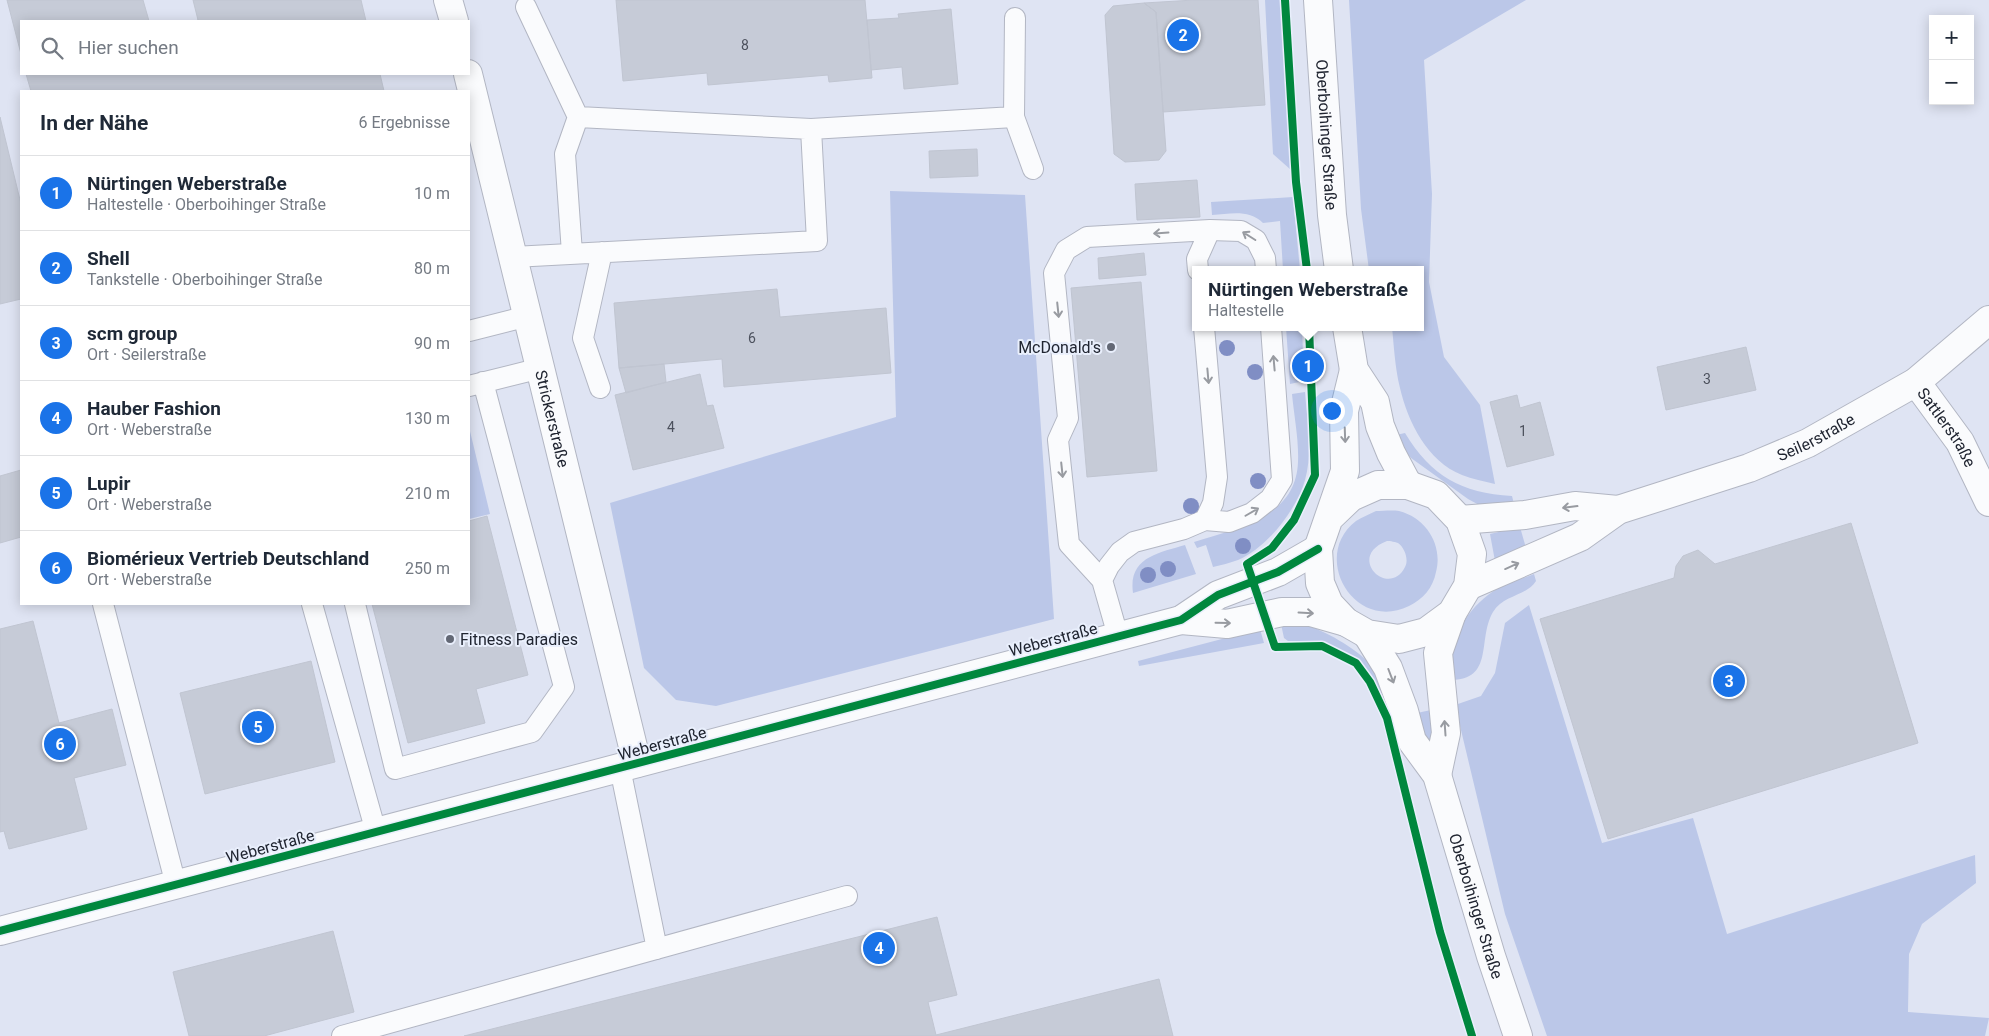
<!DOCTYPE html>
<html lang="de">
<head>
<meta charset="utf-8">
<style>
	:root { --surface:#fff; --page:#f2f2f3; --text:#1f2937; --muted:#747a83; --line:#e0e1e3; --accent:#1a73e8 }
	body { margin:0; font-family:Roboto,sans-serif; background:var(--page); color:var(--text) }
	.controls { position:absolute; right:15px; top:15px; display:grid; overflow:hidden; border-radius:0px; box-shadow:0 2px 12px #0003 }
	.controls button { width:45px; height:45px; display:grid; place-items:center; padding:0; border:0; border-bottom:1px solid var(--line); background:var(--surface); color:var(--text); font:25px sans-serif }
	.you { position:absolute; left:1331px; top:410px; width:18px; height:18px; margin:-12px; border:4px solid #fff; border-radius:50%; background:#1a73e8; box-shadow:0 0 0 8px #1a73e833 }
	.badge { display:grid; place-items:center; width:32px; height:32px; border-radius:50%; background:var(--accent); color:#fff; font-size:16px; font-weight:700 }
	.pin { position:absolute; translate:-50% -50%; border:2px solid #fff; box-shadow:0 1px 5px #0006 }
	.popup { position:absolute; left:1192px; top:266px; width:232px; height:65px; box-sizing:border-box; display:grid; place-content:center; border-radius:0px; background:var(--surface); filter:drop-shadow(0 1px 4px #0005); font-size:16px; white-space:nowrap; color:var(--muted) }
	.popup b { font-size:19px; color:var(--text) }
	.popup::after { content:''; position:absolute; left:50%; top:100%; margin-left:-10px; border:10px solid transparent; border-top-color:var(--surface) }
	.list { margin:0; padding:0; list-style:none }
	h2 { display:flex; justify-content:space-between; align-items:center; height:65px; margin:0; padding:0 20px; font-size:21px }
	h2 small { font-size:16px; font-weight:400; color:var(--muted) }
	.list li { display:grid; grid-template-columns:32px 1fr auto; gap:15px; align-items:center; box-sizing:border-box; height:75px; padding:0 20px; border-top:1px solid var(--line) }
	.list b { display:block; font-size:19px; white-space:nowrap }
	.list p { margin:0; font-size:16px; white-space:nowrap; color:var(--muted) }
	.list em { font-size:16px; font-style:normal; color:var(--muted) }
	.icon { flex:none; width:28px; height:28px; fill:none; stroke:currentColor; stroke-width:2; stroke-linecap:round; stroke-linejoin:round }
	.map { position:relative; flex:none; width:1989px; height:1036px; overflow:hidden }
	.search { position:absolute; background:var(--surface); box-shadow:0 2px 12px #0003; left:20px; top:20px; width:450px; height:55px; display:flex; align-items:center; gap:12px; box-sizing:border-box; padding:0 18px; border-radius:0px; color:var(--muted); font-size:19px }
	.panel { position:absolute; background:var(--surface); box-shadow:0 2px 12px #0003; left:20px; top:90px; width:450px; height:515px; border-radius:0px }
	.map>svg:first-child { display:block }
	.green { fill:#bbc7e8; fill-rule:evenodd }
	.building { fill:#c6cbd7; stroke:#c0c5d1 }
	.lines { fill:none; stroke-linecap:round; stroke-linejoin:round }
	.service-casing { stroke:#b2b6c3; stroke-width:22 }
	.minor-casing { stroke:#b2b6c3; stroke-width:30 }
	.secondary-casing { stroke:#b2b6c3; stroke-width:30 }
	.service { stroke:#fafbfd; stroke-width:20 }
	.minor { stroke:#fafbfd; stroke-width:28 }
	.secondary { stroke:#fafbfd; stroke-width:28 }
	.cycleway-casing { stroke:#e9effc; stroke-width:11 }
	.cycleway { stroke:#00873e; stroke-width:8 }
	.tree { fill:#808ec4 }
	.oneway { stroke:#989ba1 }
	.poi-dot { fill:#636875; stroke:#e9effc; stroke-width:2 }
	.labels { text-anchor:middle; stroke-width:4; stroke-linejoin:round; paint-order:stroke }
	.number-label { font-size:14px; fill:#4c515d }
	.street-label { font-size:16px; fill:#202531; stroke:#e9effc }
	.poi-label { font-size:16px; fill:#202531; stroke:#e9effc; text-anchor:end }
</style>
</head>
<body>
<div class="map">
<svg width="1989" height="1036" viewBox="0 0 1989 1036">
	<rect width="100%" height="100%" fill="#dfe4f3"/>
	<!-- green -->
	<path class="green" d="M1265,0H1282L1291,170L1273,154Z
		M1349,0H1526L1424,60L1432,194L1429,282L1444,357L1480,405L1495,484C1484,481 1472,479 1462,475C1427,461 1408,422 1400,388C1395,368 1394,347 1392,327H1420V270H1369L1361,209Z
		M890,191L1025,195L1054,619L716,706L676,700L644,668L610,503L896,417Z
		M1293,197L1300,270H1283L1280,221L1263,223C1249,209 1230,214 1212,215L1211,202Z
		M1286,327H1302L1304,381L1290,384Z
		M1305,392C1307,420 1313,452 1305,480C1297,509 1267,548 1238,560C1230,563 1221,565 1213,567L1206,545L1197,548L1194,542C1237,528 1296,518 1298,462C1299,440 1294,416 1292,394Z
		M469,427L490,514L469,519Z
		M1405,433C1431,476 1461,493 1512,496L1514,504L1481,506L1468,499L1411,458L1401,446L1396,435Z
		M1376,511C1383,511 1392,510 1399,511C1427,518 1443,546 1436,572C1433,588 1423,599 1409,606C1354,633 1310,556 1356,521C1362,517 1370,514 1376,511ZM1387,541C1390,541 1396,542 1398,543C1405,548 1409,560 1405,567C1389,599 1345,557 1387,541Z
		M1520,527L1526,548L1495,561L1490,534Z
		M1185,545L1196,574L1133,593C1128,557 1159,553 1185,545Z
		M1534,574L1536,581C1527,596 1503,595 1493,612C1477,639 1495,680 1450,680C1446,647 1462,615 1488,595C1501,585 1519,580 1534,574Z
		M1529,605L1602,843L1693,818L1727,934L1975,855L1976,883L1922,924L1909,954L1908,1012L1989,1018L1985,1036H1547L1505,914L1455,705L1481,696L1495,673L1505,623Z
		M1281,624C1289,624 1297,623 1305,625C1324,630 1355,648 1368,662C1377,672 1382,685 1387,697L1380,694C1360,651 1335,641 1288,641L1284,638Z
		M1260,629L1264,643L1139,666L1138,661Z
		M1431,710L1439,756L1428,758L1417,713Z"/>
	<!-- building -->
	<path class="building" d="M7,0H143L149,21H21V54Z
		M193,0H361L366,21H195L198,20Z
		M616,0H865L872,78L829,82L828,75L708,85L707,73L623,81Z
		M1194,0H1258L1265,105L1163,112L1156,12L1144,3Z
		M1144,3L1156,12L1166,151L1159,160L1125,162L1114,154L1105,15L1113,6Z
		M951,9L958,84L904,89L902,67L871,70L867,20L899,18L898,14Z
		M26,74H380L384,91H31Z
		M0,117L21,204V299L0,304Z
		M977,149L978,176L930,178L929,151Z
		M1197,180L1200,217L1137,220L1135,184Z
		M1144,253L1146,275L1099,279L1098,258Z
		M1141,282L1157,471L1087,477L1071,288Z
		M777,289L780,317L886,308L891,373L724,387L722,359L619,368L614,303Z
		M1746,347L1756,390L1666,410L1657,367Z
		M664,364L666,382L626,393L619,368Z
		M700,374L707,406L713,405L724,448L633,470L615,395Z
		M1517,395L1520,408L1540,402L1554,455L1507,467L1490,402Z
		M21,470V537L0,543V476Z
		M487,516L528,675L476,689L485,723L408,743L372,604H469V521Z
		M1851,523L1918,743L1608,839L1540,619L1674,578L1676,566L1683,556L1698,550L1715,564Z
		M33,621L59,723L112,709L126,765L74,778L87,829L9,849L4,831L0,832V629Z
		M311,661L335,762L205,794L180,693Z
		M937,917L957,995L928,1002L936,1035L1159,979L1173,1036H464Z
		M333,931L354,1012L264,1036H189L173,972Z"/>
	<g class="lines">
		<defs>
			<path id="service" d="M526,7L578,117L811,129
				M1014,117L1033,169
				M572,253L565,154L578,117
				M513,257L817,241L811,129L1014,117L1015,18
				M1198,270L1197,259L1210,230
				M1204,327L1217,477L1213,503L1205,520
				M469,331L528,316
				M469,386L541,368
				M600,388L583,338L602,252
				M1102,580L1069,544L1058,440L1068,418L1054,273L1066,250L1087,237L1210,230L1241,231L1256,240L1265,258L1266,270
				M103,604L176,885
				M312,604L376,832
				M355,604L395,769L532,732L564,687L483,382
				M1118,636L1102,580L1109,566L1120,552L1134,542L1184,529L1205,520L1229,522L1252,513L1270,499L1282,480L1271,327
				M620,768L657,949
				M342,1036L847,896"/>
			<g id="minor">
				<path d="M448,0L454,21"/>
				<path id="s1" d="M468,74L637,763"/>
				<path id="s2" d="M1916,382L1960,442L1989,502"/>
				<path d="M1460,520L1525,515L1575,506L1618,510"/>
				<path id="s3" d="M1468,586L1580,537L1618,510L1749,468L1808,443L1916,382L1989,320"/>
				<path d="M1181,620L1227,624L1282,612H1311L1346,622"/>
				<path d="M0,931L1181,620L1218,595L1278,572L1318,549"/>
			</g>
			<g id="secondary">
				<path id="s4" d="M1318,0L1332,215L1339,270"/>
				<path d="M1347,327L1354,370L1375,402L1380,426L1391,453L1408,485"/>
				<path d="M1330,517L1351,497L1378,485H1408L1436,495L1460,520L1472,554L1468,586L1452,613L1426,632L1399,639L1367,634L1346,622L1329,604L1320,583L1318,549L1345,471L1344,411L1354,370"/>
				<path id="s5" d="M1367,634L1388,668L1404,711L1412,741L1437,775L1491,956L1518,1036"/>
				<path d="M1437,775L1446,733L1438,653L1452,613"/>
			</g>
		</defs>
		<!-- service casing -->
		<use href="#service" class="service-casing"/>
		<!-- minor casing -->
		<use href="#minor" class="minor-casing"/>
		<!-- secondary casing -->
		<use href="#secondary" class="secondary-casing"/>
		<!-- service -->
		<use href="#service" class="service"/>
		<!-- minor -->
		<use href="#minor" class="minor"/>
		<!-- secondary -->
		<use href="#secondary" class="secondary"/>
		<defs>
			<path id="cycleway" d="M1285,0L1296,182L1307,270
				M1309,327L1315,475L1294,520L1272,548L1247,564L1275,647L1322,646L1356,663L1370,682L1387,718L1440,932L1472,1036
				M0,931L1181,620L1218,595L1278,572L1318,549"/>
		</defs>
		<!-- cycleway casing -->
		<use href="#cycleway" class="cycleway-casing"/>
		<!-- cycleway -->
		<use href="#cycleway" class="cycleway"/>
	</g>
	<!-- trees -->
	<g class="tree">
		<circle cx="1227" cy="348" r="8"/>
		<circle cx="1255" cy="372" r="8"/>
		<circle cx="1258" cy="481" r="8"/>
		<circle cx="1191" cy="506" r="8"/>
		<circle cx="1243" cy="546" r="8"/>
		<circle cx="1168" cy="569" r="8"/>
		<circle cx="1148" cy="575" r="8"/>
	</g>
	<!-- one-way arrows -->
	<defs><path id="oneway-shaft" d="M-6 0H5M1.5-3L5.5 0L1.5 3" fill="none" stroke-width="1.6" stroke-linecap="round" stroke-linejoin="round" transform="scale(1.25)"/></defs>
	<g class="oneway">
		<use href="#oneway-shaft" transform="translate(1161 233) rotate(176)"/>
		<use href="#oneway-shaft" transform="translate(1249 236) rotate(-148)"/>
		<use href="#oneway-shaft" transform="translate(1058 310) rotate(84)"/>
		<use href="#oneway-shaft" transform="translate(1274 363) rotate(-95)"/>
		<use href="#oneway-shaft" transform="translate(1208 376) rotate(85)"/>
		<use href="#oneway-shaft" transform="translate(1345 435) rotate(88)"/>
		<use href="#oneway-shaft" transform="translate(1062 470) rotate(84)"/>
		<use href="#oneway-shaft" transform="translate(1570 507) rotate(173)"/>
		<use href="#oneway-shaft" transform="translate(1252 512) rotate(-30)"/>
		<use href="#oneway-shaft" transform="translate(1512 566) rotate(-24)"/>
		<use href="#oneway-shaft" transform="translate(1306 613) rotate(3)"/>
		<use href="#oneway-shaft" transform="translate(1223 623) rotate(1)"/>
		<use href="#oneway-shaft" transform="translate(1391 676) rotate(69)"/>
		<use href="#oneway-shaft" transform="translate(1445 728) rotate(-94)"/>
	</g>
	<!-- markers -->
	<g class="poi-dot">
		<circle cx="1111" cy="347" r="5"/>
		<circle cx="450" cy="639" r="5"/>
	</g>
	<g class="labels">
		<!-- number labels -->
		<g class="number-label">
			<text x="745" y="50">8</text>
			<text x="752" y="343">6</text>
			<text x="1707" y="384">3</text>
			<text x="671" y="432">4</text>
			<text x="1523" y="436">1</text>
		</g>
		<!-- street labels -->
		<g class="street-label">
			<text dy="6" stroke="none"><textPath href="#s4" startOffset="135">Oberboihinger Straße</textPath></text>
			<text dy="6" stroke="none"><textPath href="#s1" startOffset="355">Strickerstraße</textPath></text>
			<text dy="6" stroke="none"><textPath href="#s2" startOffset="55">Sattlerstraße</textPath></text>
			<text dy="6" stroke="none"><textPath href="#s3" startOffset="380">Seilerstraße</textPath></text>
			<text transform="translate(1053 639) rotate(-15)" y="6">Weberstraße</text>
			<text transform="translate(662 743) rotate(-15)" y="6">Weberstraße</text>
			<text transform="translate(270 846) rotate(-15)" y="6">Weberstraße</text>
			<text dy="6" stroke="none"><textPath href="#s5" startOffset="296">Oberboihinger Straße</textPath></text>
		</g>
		<!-- poi labels -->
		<g class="poi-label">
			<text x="1101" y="353">McDonald's</text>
			<text x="460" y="645" text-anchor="start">Fitness Paradies</text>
		</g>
	</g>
</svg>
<div class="controls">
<button>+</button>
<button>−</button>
</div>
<div class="you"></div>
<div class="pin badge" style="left:1308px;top:366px">1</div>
<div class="popup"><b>Nürtingen Weberstraße</b>Haltestelle</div>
<div class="pin badge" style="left:1183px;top:35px">2</div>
<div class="pin badge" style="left:1729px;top:681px">3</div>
<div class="pin badge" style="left:879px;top:948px">4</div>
<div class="pin badge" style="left:258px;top:727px">5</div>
<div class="pin badge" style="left:60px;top:744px">6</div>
<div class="search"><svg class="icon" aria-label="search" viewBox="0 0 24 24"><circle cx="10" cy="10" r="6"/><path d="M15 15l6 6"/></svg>Hier suchen</div>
<section class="panel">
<h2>In der Nähe<small>6 Ergebnisse</small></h2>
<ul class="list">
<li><span class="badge">1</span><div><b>Nürtingen Weberstraße</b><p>Haltestelle · Oberboihinger Straße</p></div><em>10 m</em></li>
<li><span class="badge">2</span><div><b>Shell</b><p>Tankstelle · Oberboihinger Straße</p></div><em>80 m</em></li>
<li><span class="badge">3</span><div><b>scm group</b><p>Ort · Seilerstraße</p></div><em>90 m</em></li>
<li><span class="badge">4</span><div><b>Hauber Fashion</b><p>Ort · Weberstraße</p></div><em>130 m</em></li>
<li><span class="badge">5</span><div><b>Lupir</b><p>Ort · Weberstraße</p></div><em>210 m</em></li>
<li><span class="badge">6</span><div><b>Biomérieux Vertrieb Deutschland</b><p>Ort · Weberstraße</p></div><em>250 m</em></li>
</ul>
</section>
</div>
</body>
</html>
